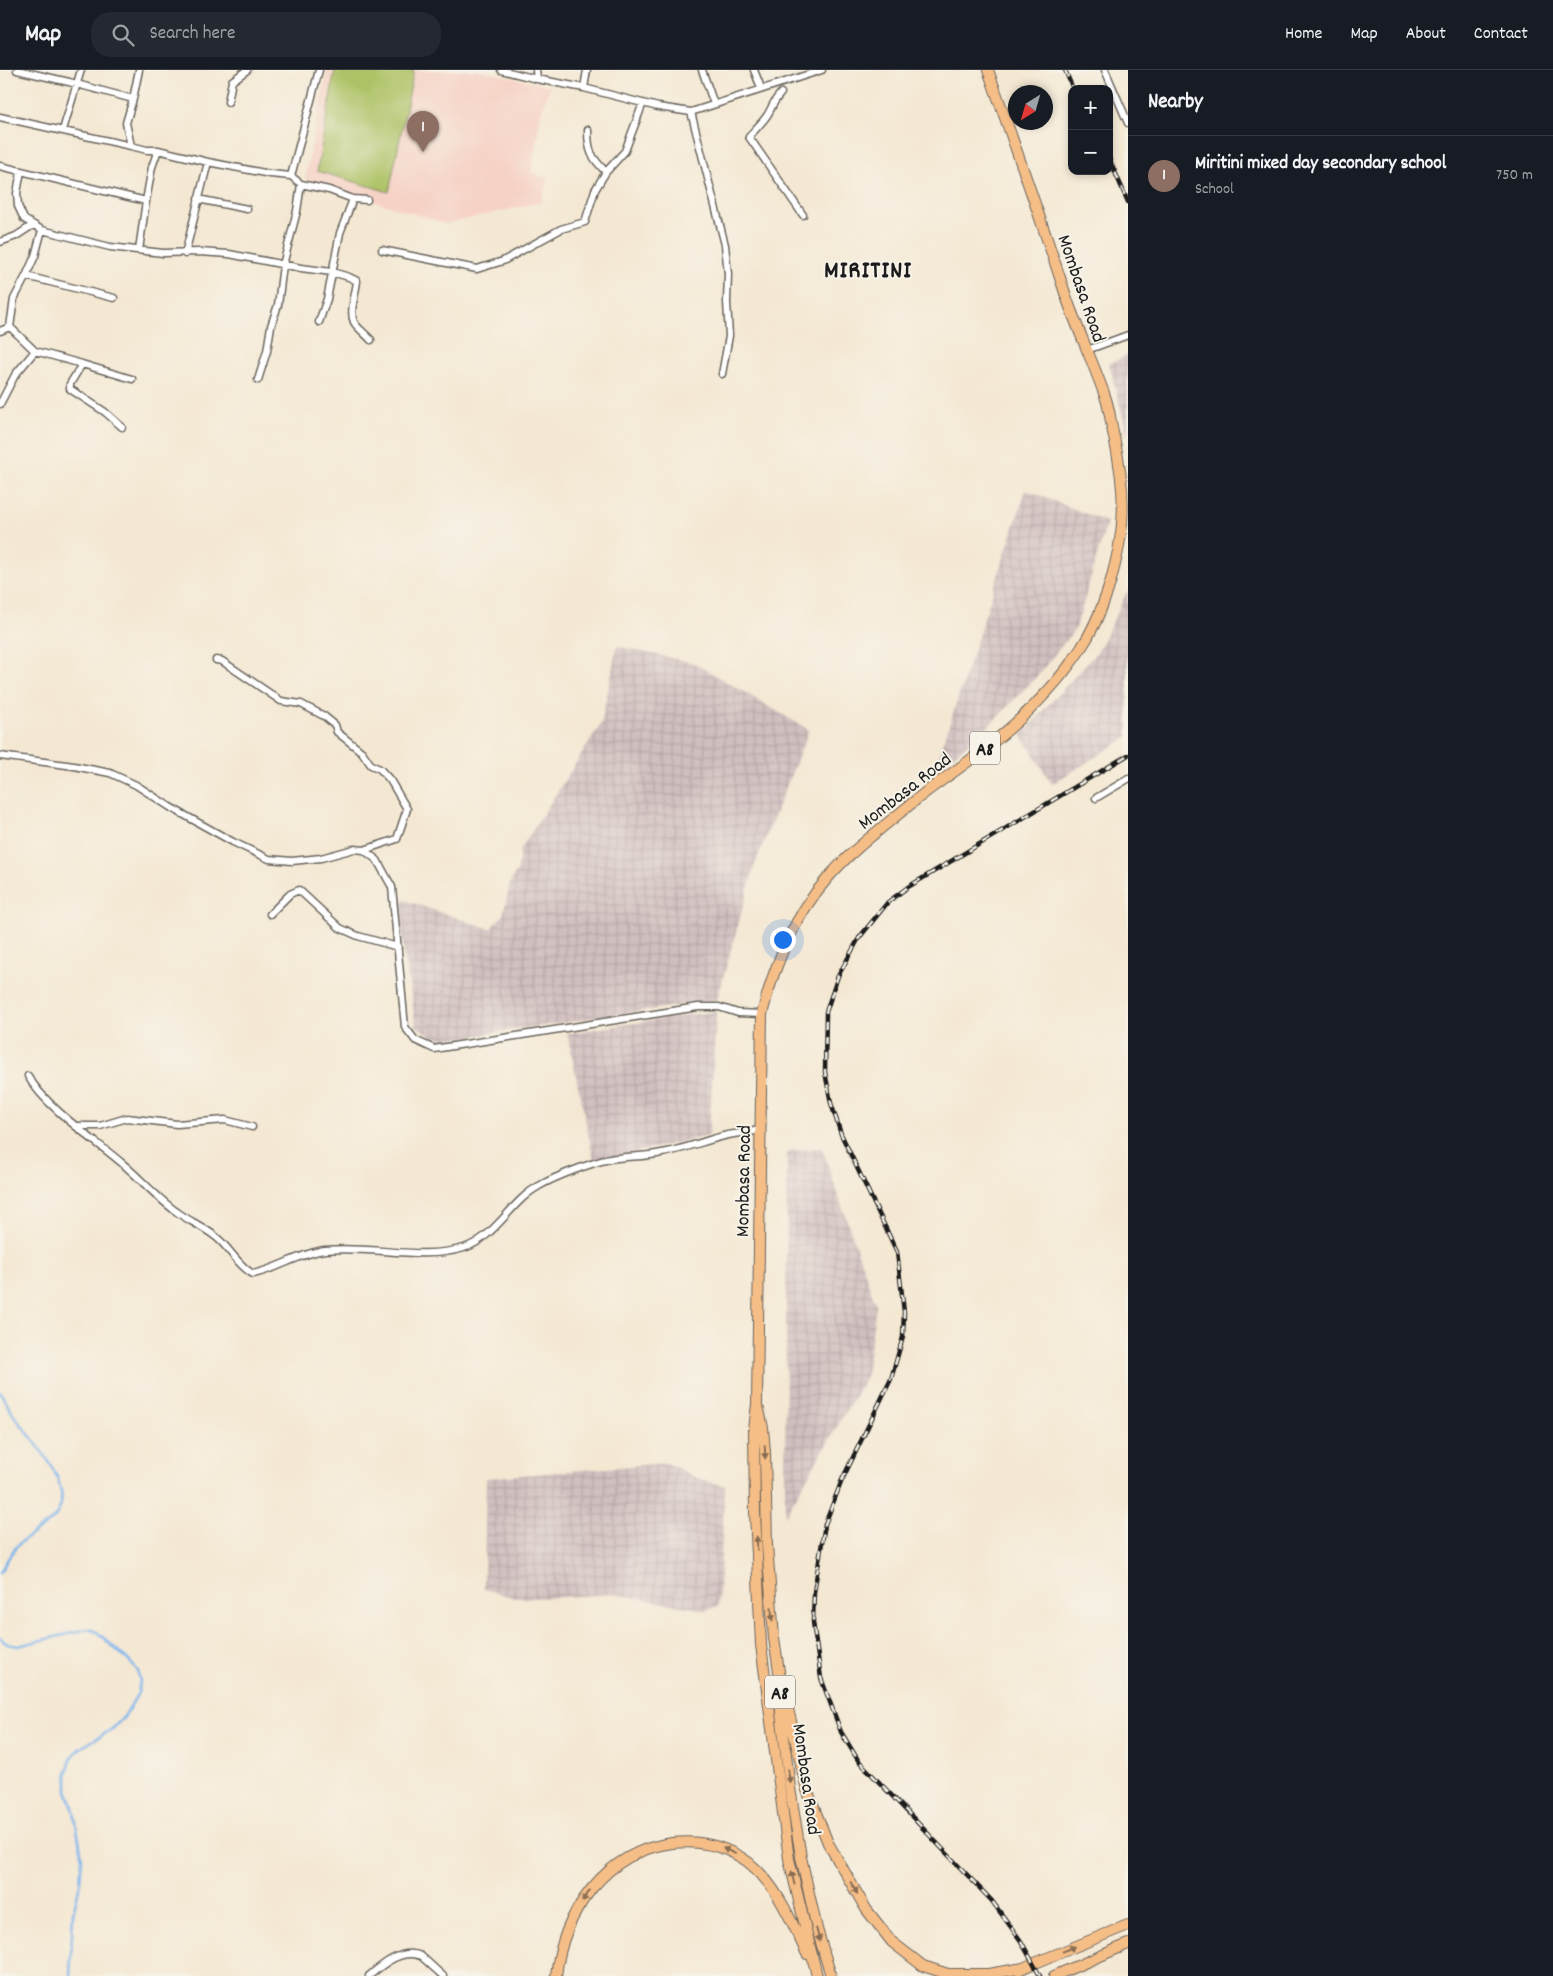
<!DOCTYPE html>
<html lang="en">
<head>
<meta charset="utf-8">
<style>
	:root { --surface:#171b24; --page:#242831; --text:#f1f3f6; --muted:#9ea1a6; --line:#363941; --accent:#d1495b }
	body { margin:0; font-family:Dekko,sans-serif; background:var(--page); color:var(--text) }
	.controls { position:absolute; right:15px; top:15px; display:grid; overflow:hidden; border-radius:10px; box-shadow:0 2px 8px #0003 }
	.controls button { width:45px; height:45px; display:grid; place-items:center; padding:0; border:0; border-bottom:1px solid var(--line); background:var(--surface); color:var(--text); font:25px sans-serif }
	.compass { position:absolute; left:1008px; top:15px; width:45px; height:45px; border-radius:50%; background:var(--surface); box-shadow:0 2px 8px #0003; rotate:217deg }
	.you { position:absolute; left:782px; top:869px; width:18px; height:18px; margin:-12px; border:4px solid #fff; border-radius:50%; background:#1a73e8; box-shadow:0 0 0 8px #1a73e833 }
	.badge { display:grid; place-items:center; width:32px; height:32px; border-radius:50%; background:var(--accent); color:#fff; font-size:16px; font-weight:700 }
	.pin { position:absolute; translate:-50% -41px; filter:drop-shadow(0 1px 2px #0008) }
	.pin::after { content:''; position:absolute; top:26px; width:18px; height:15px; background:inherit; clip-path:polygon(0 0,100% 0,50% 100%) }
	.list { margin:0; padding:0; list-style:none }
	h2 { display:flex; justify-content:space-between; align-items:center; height:65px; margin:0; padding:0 20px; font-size:21px }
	h2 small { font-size:16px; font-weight:400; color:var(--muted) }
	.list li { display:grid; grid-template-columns:32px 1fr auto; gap:15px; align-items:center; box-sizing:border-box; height:80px; padding:0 20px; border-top:1px solid var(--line) }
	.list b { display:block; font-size:19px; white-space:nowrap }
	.list p { margin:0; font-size:16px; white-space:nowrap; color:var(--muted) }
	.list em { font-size:16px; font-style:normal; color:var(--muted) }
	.icon { flex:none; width:28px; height:28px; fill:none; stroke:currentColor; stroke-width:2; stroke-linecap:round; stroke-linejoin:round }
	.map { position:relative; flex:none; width:1128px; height:1906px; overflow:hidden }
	header { display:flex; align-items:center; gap:30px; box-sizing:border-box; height:70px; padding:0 25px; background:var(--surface); border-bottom:1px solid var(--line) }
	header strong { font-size:24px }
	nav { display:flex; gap:28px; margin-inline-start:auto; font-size:18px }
	.search { width:350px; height:45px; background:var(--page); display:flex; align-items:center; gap:12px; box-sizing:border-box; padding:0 18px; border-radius:20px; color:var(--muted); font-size:19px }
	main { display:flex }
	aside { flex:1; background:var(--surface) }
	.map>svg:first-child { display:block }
	.built { fill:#f6d1c5 }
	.industrial { fill:url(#industrial-grid) }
	.garden { fill:#adc266; stroke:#646f41 }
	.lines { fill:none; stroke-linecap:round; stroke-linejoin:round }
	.stream { stroke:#7bb4ec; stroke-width:2.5 }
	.minor-casing { stroke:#68635c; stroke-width:9 }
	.trunk-casing { stroke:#68635c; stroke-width:12 }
	.minor { stroke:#fff; stroke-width:6 }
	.trunk { stroke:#f6be87; stroke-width:10 }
	.rail-casing { stroke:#1c1c1c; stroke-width:4.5 }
	.rail { stroke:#f7f3e8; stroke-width:2.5; stroke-dasharray:8; stroke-linecap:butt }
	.oneway { fill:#896d52 }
	.labels { text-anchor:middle; stroke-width:4; stroke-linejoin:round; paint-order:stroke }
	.shield { fill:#f7f3e8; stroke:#5e5c59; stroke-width:1 }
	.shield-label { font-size:19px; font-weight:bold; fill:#1c1c1c }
	.street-label { font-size:20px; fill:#1c1c1c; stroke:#f7f3e8 }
	.district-label { font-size:25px; font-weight:bold; letter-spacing:1px; fill:#1c1c1c; stroke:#f7f3e8 }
</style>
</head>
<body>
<header>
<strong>Map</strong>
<div class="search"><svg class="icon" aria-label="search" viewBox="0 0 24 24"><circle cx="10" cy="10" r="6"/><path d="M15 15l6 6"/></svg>Search here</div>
<nav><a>Home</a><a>Map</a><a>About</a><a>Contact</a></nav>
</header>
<main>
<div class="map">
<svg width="1128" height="1906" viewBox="0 0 1128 1906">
	<defs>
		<pattern id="industrial-grid" width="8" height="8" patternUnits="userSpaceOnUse" patternTransform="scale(1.25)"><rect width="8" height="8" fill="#d1bfbf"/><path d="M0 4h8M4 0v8" fill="none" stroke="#b3a4a4"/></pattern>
	</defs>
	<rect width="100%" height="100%" fill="#f7f3e8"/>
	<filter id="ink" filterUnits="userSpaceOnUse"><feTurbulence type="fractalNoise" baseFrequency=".02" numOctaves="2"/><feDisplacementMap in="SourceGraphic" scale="10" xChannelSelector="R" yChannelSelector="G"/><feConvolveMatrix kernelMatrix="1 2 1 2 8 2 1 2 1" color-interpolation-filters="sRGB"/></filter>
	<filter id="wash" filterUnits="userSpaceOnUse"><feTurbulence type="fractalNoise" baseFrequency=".0096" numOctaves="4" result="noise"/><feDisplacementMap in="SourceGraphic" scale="20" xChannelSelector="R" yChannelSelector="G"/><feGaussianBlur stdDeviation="1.12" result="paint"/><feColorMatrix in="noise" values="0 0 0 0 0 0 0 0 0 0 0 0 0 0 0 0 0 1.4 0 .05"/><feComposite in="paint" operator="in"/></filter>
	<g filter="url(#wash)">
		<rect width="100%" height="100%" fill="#f4e8d3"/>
		<!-- built -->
		<path class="built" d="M327,0H478L550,16L541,43L531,102L548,109L541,132L446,154L305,109Z"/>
		<!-- industrial -->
		<path class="industrial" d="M1128,285V366L1109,294Z
			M1026,420L1107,452L1076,558L1039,604L983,662L945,692L939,686Z
			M1128,520V667L1052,714L1021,665L1098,581Z
			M617,576L694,593L809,660L755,794L717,930L439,971L416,956L395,827L490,859L503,845L511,810L518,800L520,780L601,654Z
			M716,941L709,1066L594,1091L567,963Z
			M822,1078L876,1235L866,1307L785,1446L787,1081Z
			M667,1393L697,1408L725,1416L718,1537L705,1540L613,1524L545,1528H515L484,1519L486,1408Z"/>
		<!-- garden -->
		<path class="garden" d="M335,0H414L389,122L317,101Z"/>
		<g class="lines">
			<!-- stream -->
			<path class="stream" d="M0,1322C5,1330 10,1340 16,1348C33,1371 82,1420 52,1450C43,1458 31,1464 21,1472C11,1481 6,1492 0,1503
				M0,1568L7,1574L18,1576L88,1559L97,1562L129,1591L138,1601L140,1611L138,1623L124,1647L112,1659L79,1679L71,1689L67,1703V1720L74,1741L82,1788L80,1814L73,1843L70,1906"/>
		</g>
	</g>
	<g filter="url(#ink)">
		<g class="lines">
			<defs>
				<path id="minor" d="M17,0L69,12L133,29
					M139,0L133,29L126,53L131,76L147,80H158L208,92L270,104L291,106L301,114L329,120L353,129L367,130
					M501,0L537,9L584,18L658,37L691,42L822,0
					M536,0L537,9
					M702,0L714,34
					M754,0L761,18
					M1105,0L1128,53
					M584,18L587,0
					M781,23C772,33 774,34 768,44C764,51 754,60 749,67L803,145
					M228,32L232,11L247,0
					M691,42L725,175L728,204L727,232L729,266L722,304
					M0,47L131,76
					M63,60L81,0
					M588,60C588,81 591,87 606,102
					M0,96L146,131L152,97L158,80
					M21,101L17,123L18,136L24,149L42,160L110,177L163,183L199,182L229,184L301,198L332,202L349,207L357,211C356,223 349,241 354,252C357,258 366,264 371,270
					M291,106L319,0
					M198,129L247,139
					M42,160L35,186L26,206L114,228
					M0,172L16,166L33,155
					M139,180L146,131
					M382,180L477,199L503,191L561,159L585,152L595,120L606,102L625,81L643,33
					M185,184L208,92
					M319,252L327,229L340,163L353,129
					M0,261L10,257
					M1087,280L1128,265
					M35,281L82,294L70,314V319L105,342L122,357
					M82,294L132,309
					M258,310L267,281L271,256L278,235L283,195L297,141L301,114
					M0,334L15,305L35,281L10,257L14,229L26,206
					M216,590L222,591L281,631L301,634L324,646L335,655L337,662L362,682L371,695L380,699L390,710L407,739L397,769L364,780
					M0,686L74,696L110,703L136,715L170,737L233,772L269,789L292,791L321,788L354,779L364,780L377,790L392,817L405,957L415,970L434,979L698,937H719L738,943L762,944
					M1096,728L1128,709
					M270,844L290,824L299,820L340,858L358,866L398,877
					M28,1006C45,1037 95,1070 123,1094C141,1109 157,1128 177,1142C189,1151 204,1157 216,1167C230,1178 237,1195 253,1204C278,1199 300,1183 325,1180C371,1175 419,1191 464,1178C495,1168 512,1130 539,1116C554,1107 593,1092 610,1089C627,1086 645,1087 662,1083C685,1079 706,1070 728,1065C739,1063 750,1062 761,1060
					M78,1056H100L127,1048L177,1054L225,1050L252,1057
					M369,1906C383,1894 402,1878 421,1886L443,1906"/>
				<path id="trunk" d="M759,1340L763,1358L765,1382L767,1475L774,1568L780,1608L781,1643L790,1718L801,1787L817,1859L831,1906
					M785,1626L807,1720L828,1773L866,1839L892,1872L923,1896L948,1904H988L1024,1898
					M1018,1900L1128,1855
					M556,1906C563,1842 605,1782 672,1773C699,1770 726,1776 748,1792C777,1815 792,1852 807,1884
					M817,1906L789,1789L761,1575L755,1442L754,1360L757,1334L762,944C774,896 793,848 826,810C852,779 886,755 917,729C933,716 950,705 966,693C1009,662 1050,625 1080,580C1092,562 1101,541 1108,520C1126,461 1127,427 1114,367C1111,355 1110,341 1106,329C1094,294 1078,261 1066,226C1041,150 1015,75 988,0
					M1054,1906L1128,1874"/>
			</defs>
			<!-- minor casing -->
			<use href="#minor" class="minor-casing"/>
			<!-- trunk casing -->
			<use href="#trunk" class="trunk-casing"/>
			<!-- minor -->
			<use href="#minor" class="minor"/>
			<!-- trunk -->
			<use href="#trunk" class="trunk"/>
			<defs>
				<path id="rail" d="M1065,0L1073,19
					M1109,88L1128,132
					M1040,1906L1021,1871L992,1831L858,1690L841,1662L821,1608L813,1552L814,1522L825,1454L842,1410L891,1309L903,1267L904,1242L897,1182L841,1064L831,1033L825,1002L826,942L838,906L859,868L888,832L908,817L1128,685"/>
			</defs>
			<!-- rail casing -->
			<use href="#rail" class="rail-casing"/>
			<!-- rail -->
			<use href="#rail" class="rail"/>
		</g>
		<!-- one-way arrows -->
		<defs><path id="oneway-solid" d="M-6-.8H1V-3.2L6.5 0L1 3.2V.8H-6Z" transform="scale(1.25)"/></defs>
		<g class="oneway">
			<use href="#oneway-solid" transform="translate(765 1382) rotate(88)"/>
			<use href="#oneway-solid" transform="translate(757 1473) rotate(-93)"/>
			<use href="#oneway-solid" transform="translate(772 1544) rotate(86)"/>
			<use href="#oneway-solid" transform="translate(789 1706) rotate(83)"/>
			<use href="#oneway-solid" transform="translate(729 1781) rotate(-155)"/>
			<use href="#oneway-solid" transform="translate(793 1808) rotate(-102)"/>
			<use href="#oneway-solid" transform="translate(854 1818) rotate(60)"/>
			<use href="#oneway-solid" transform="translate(586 1826) rotate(126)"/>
			<use href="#oneway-solid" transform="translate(818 1865) rotate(75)"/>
			<use href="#oneway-solid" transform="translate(1069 1879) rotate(-22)"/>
		</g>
	</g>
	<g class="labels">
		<!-- shield labels -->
		<g class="shield">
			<rect x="970" y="661.5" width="30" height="33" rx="4"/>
			<rect x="765" y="1605.5" width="30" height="33" rx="4"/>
		</g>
		<g class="shield-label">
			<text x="985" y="685">A8</text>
			<text x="780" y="1629">A8</text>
		</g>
		<!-- street labels -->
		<g class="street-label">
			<text transform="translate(1083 218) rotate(71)" y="7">Mombasa Road</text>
			<text transform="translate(904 720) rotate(-38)" y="7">Mombasa Road</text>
			<text transform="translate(742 1111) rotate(-89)" y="7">Mombasa Road</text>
			<text transform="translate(808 1709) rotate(82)" y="7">Mombasa Road</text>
		</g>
		<!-- district labels -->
		<g class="district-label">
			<text x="868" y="207">MIRITINI</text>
		</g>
	</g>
</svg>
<div class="controls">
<button>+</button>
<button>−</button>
</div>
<svg class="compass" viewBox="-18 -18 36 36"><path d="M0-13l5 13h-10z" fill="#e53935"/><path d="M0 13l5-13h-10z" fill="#9ea1a6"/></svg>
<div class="you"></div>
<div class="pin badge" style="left:423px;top:82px;background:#8d6e63">1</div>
</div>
<aside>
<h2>Nearby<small></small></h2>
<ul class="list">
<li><span class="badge" style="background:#8d6e63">1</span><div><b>Miritini mixed day secondary school</b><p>School</p></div><em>750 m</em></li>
</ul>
</aside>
</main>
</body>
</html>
